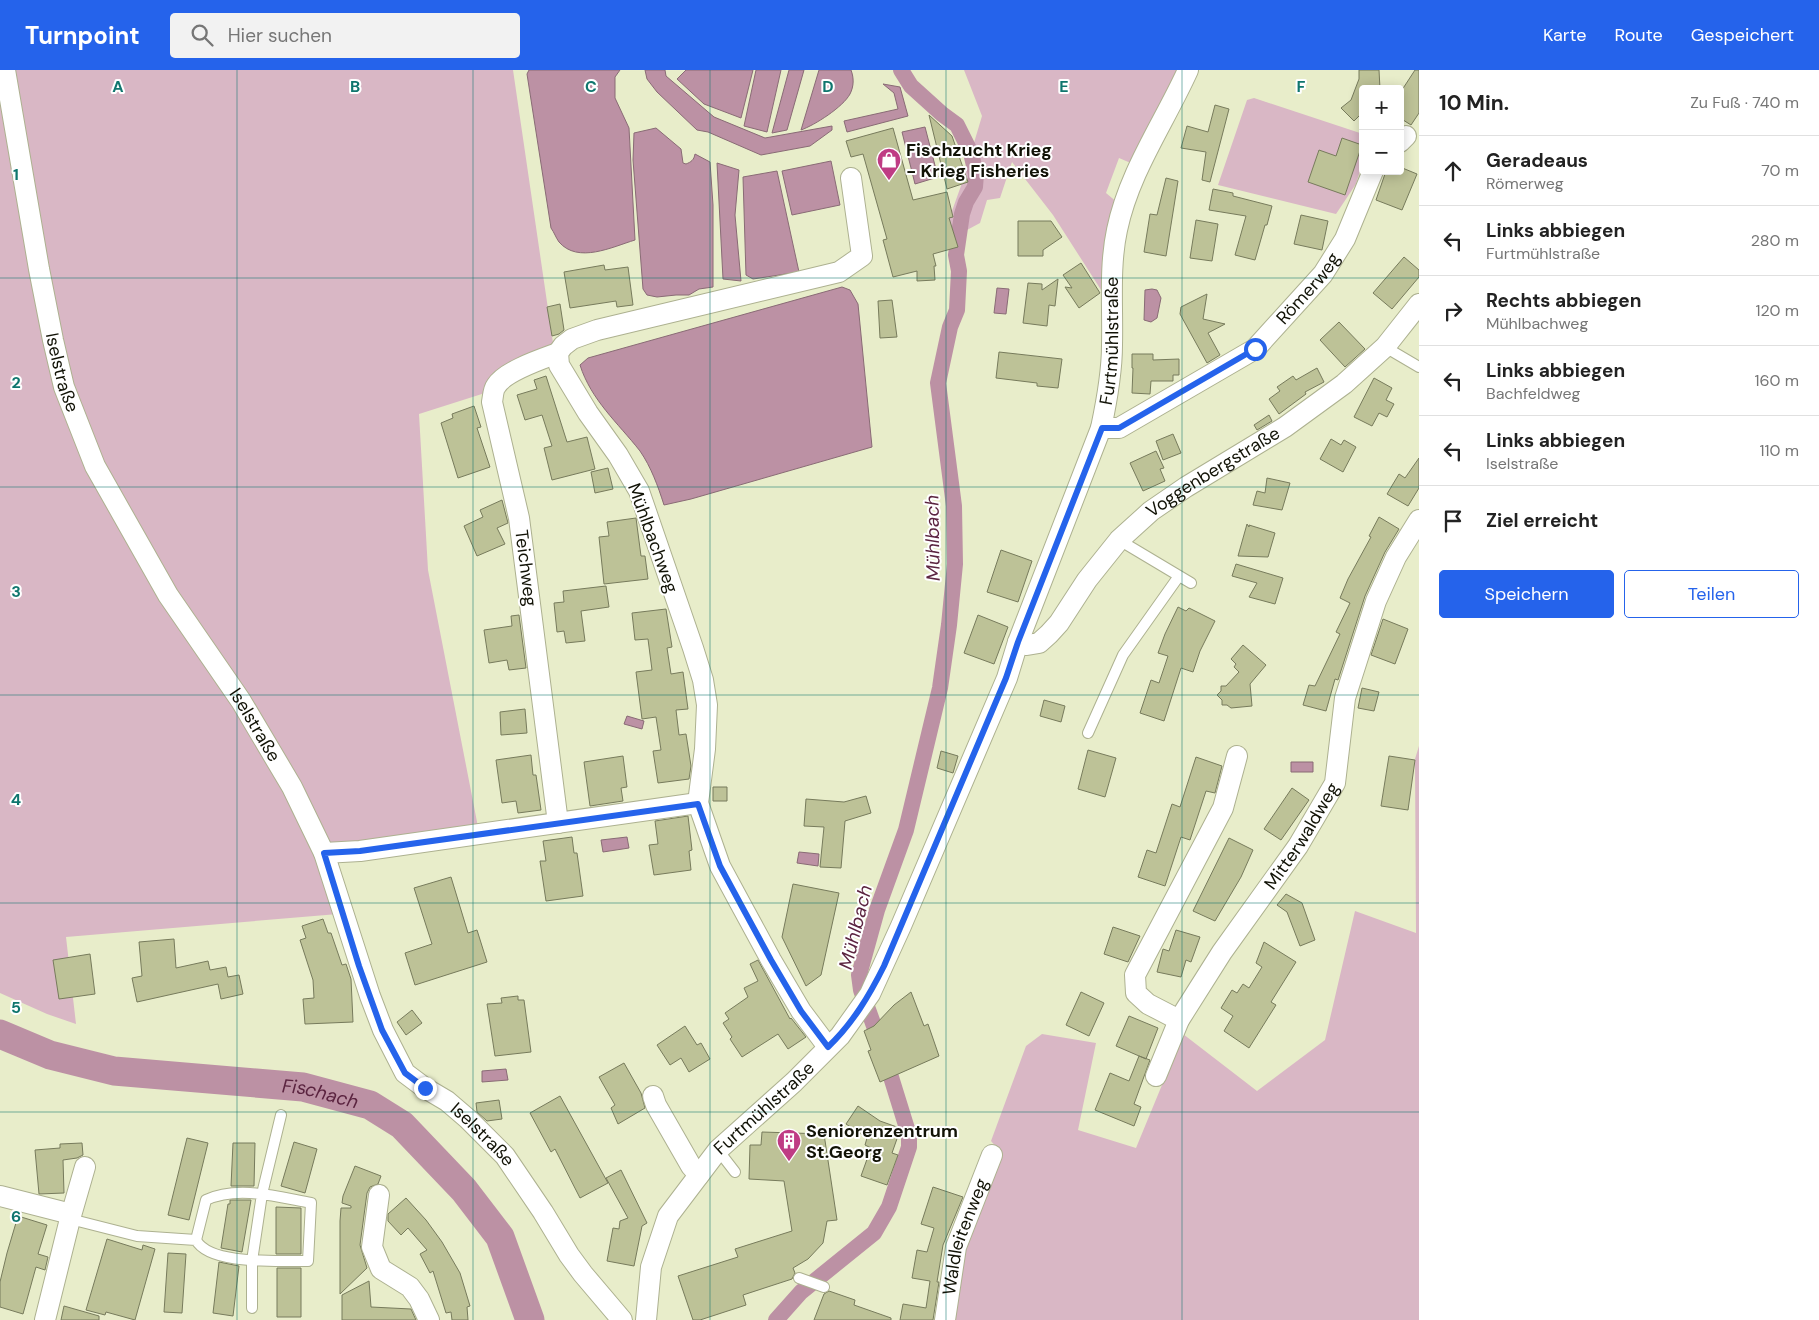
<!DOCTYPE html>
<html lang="de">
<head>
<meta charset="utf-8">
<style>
	:root { --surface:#fff; --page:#f2f2f2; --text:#222; --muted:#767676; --line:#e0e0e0; --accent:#2563eb }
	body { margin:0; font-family:"DM Sans",sans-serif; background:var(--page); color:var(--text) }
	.controls { position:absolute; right:15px; top:15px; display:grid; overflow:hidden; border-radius:5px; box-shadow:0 2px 12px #0003 }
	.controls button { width:45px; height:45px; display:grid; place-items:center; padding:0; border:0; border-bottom:1px solid var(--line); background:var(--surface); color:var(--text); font:25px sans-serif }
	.stop { position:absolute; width:15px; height:15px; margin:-11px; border:4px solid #2563eb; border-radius:50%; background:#fff }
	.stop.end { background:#2563eb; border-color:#fff; box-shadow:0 1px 5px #0008 }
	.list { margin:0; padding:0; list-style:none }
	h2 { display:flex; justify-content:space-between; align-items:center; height:65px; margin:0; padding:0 20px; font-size:21px }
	h2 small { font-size:16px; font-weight:400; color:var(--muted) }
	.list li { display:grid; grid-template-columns:32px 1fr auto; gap:15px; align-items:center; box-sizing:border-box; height:70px; padding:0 20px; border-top:1px solid var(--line) }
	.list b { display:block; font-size:19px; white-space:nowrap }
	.list p { margin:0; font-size:16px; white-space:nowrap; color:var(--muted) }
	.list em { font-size:16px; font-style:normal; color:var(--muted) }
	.actions { display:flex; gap:10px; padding:15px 20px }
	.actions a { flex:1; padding:11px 0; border:1px solid var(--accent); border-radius:5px; text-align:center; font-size:18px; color:var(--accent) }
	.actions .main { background:var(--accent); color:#fff }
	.icon { flex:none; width:28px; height:28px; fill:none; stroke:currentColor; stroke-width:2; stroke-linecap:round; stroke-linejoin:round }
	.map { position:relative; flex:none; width:1419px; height:1250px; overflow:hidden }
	header { display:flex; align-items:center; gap:30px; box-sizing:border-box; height:70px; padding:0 25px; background:var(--accent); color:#fff }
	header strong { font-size:24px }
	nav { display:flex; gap:28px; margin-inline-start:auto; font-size:18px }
	.search { width:350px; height:45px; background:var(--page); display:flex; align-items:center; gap:12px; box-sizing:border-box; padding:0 18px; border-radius:5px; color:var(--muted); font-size:19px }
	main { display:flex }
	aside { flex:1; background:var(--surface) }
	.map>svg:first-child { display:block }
	.green { fill:#d9b7c5 }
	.water { fill:#bc91a4; stroke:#896b75 }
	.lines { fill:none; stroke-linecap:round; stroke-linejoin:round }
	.canal { stroke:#bc91a4; stroke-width:16 }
	.river { stroke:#bc91a4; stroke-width:29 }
	.building { fill:#bdc297; stroke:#777b5c }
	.service-casing { stroke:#adb190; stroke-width:12 }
	.minor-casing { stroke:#adb190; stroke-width:22 }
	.service { stroke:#fff; stroke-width:10 }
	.minor { stroke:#fff; stroke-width:20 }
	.route { stroke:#2563eb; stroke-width:6 }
	.grid { fill:none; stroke:#0f766e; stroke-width:1; stroke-opacity:0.55 }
	.labels { text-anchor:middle; stroke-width:4; stroke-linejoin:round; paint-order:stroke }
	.poi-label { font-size:18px; font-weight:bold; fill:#111206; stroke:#fff; text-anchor:start }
	.street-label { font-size:18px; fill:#111206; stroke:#fff }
	.water-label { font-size:19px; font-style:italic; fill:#5b2440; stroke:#fff }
	.grid-label { font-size:16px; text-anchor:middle; font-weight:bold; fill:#0f766e; stroke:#fff; stroke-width:4; stroke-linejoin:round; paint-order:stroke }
</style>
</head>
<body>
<header>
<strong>Turnpoint</strong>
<div class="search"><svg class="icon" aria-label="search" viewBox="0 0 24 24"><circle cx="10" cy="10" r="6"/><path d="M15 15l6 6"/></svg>Hier suchen</div>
<nav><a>Karte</a><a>Route</a><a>Gespeichert</a></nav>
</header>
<main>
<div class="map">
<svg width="1419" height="1250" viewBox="0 0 1419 1250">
	<rect width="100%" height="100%" fill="#e8edca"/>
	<!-- green -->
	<path class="green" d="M0,0H513L553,273L485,323L419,344L428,500L478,757L315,778L338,844L66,867L76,954L47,944L0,923Z
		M964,0H1179L1133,94L1119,88L1106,123L1118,133L1103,223L1053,145L1012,92L1000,128L987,130L980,153L967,160L947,155L962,113L982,46Z
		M1254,28L1363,64V91L1356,114L1336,144L1218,115L1247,30Z
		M1419,676V1250H946L960,1178L1003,1085L991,1071L1026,976L1042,964L1096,973L1078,1060L1136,1078L1183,964L1257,1021L1325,970L1355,841L1416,863L1415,689Z"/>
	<!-- water -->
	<path class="water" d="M529,0H620L615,7V28L629,58L635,170C612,177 578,194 559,172C556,168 554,162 551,158L527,4Z
		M645,0H665L666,6L714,47L765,68L832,56V60L810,76L761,85L708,62L697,60L657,22L647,9Z
		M686,0H753L741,48L704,34L677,9Z
		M756,0H781L767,62L744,56Z
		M789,0H804L787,60L772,63Z
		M819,0H851C854,8 854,16 850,24C843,37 815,55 801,60Z
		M883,14L900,17L908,46L847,62L844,51L898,39L894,23Z
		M925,57L938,107L915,114L902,62Z
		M656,58L681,79L683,93L686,94C691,92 694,90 695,84L710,92L713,135V217L699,219L689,225H676L657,227L647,225L643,219L633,90L634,63Z
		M831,91L840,135L792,145L782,101Z
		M717,93L739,100L735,145L741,211L723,209Z
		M777,101L799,202L753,209L746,205L743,107Z
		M842,217L850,220L858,234L872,377L691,429L664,435C658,416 651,397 640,381C618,353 591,330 580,295L588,288Z
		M997,218L1009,219L1006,244L994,243Z
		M1152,219L1157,220L1161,228L1157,248L1151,252L1144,250L1145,220Z
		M627,646L644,651L642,659L624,654Z
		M1291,692H1313V702H1291Z
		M627,767L629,778L603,782L601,770Z
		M799,782L819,784L818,796L797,793Z
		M506,999L508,1010L482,1012V1001Z"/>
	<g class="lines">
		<!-- canal -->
		<path class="canal" d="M874,956L861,920L859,905L877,840L906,760L940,618L949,555L955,494L954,436L938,313L950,257L957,240L959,201L956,185L962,144L966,132L975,117L976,104L971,83L957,55L942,44L911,16L901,0
			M776,1250L801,1222L874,1163L889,1137L909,1077V1065L891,1007"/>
		<!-- river -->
		<path class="river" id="s1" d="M0,964L50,985L114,1001L303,1017L370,1035L402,1055L464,1120L500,1167L530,1250"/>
	</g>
	<!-- building -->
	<path class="building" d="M1359,0H1379L1380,19H1363V42L1354,51L1341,38L1351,30L1359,9Z
		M1415,0H1419V43L1411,55L1400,48V23Z
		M1215,35L1229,39L1210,112L1202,110L1206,82L1181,78L1187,56L1208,62Z
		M929,45L952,66L968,112L947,119Z
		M893,58L913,130L947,122L953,147L949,148L958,177L933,184L936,196H934L935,210L917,211V201L893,207L883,170L887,169L863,84L851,87L846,71Z
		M1342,68L1362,75L1345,125L1308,112L1319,80L1336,86Z
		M1400,97L1417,104L1402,140L1376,130L1386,101H1400Z
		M1166,108L1178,111L1166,186L1144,182L1150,144L1157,145Z
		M1213,119L1233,123V126L1272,136L1267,155H1265L1255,190L1235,185L1246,146L1209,140Z
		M1301,145L1328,151L1322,180L1294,174Z
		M1196,150L1218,154L1212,191L1190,188Z
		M1018,151H1051L1062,167L1043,180V186H1018Z
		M1404,187L1419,200V207L1392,239L1373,223Z
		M1081,193L1100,223L1079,238L1065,217L1072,218L1063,205Z
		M604,195L605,200L628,197L633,235L617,237L616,231L570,238L564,202Z
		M1058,209L1055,236L1049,235L1047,256L1023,253L1028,213L1042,214V220Z
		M1207,224L1203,249L1225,254L1208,263L1220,285L1207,293L1180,244L1181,237Z
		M892,230L897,267L880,268L878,231Z
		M560,234L564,260L559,264L552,266L547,237Z
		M1339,252L1365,279L1345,297L1320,270Z
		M999,282L1062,289L1058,318L1037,316V313L996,308Z
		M1132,284H1153V290L1179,289V305H1173V311H1151L1150,324L1132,323L1133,298H1132Z
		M1317,298L1324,312L1305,322L1306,324L1279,344L1269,329L1280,321L1277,317L1293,306L1296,310Z
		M546,306L567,372L587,367L595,399L552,410L544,378L552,376L542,345L525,350L517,325L537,319L534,310Z
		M1374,308L1392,318L1386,330L1394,334L1387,347L1379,343L1372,356L1354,347Z
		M474,336L481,357L477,358L490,397L458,408L441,353L453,348L452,344Z
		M1269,345L1272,351L1257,360L1254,355Z
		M1173,364L1181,383L1163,390L1156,371Z
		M1331,369L1341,375L1344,370L1356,377L1343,402L1320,389Z
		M1156,381L1164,398L1160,399L1165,411L1143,421L1130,393Z
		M1419,388V418L1408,436L1387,424L1399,404L1405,408Z
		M608,398L613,419L595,423L591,402Z
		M1267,408L1290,413L1282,440L1253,435L1257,421L1265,423Z
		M502,430L508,453L497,458L505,474L477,486L464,456L483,447L480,440Z
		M1379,447L1399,459L1385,482L1365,526L1338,610L1335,609L1326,641L1303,635L1309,615L1315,616L1340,564L1336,562L1350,533L1340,528L1348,509L1371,467L1369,466Z
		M636,448L641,486H645L648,509L604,514L599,467L609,466L607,452Z
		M1247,454L1249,457V455L1275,463L1268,487L1238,486Z
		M1001,480L1032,491L1018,532L987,522Z
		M1236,494L1283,508L1275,534L1249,527L1257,513L1232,506Z
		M606,516L609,537L581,541L585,571L566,573L564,561L557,562L554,533L564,532L563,521Z
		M1178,537L1186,541L1189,538L1215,551L1200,581L1193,602L1181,598L1164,651L1140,643L1151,610L1159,613L1168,586L1158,583L1165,564Z
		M666,539L672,577L667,578L671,604L683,602L688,639L676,640L679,665L686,664L691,696L689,709L658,713L653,681L661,680L656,647L642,649L636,602L652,600L648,569L635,570L632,543Z
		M519,545L526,598L509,600L507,590L489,593L484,560L512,556L511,546Z
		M978,545L1008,557L994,594L964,583Z
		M1383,549L1408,559L1395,594L1371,585Z
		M1243,575L1266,595L1250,614L1252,636L1231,638L1227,635H1222V630L1217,625L1221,621V616H1226L1239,602L1234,597L1236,594L1231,589Z
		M1362,618L1379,622L1374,641L1358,638Z
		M1044,630L1065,636L1061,652L1040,646Z
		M525,639L527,663L501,665L500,642Z
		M1088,680L1116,688L1105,727L1078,719Z
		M941,681L958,686L953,703L937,698Z
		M531,685L533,705H536L541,740L518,743L516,731L502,733L496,690Z
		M623,686L627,717L621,718L623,731L590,736L584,692Z
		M1389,686L1415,690L1408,740L1381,736Z
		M1196,687L1222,696L1215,723L1206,721L1190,770L1181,767L1165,816L1138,807L1147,780L1156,783L1172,734L1180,737Z
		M713,717H727V731H713Z
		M1292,718L1309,730L1281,770L1264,759Z
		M866,726L871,743L845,751L841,798L820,797L824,757L804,756L806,729L844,732Z
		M688,746L692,780L689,781L691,800L654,805L649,775L658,774L655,751Z
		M572,767L574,783H577L583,826L546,831L540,791H546L543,771Z
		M1229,768L1253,780L1241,807L1215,851L1193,841Z
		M451,807L468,863L477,860L487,892L415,915L405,883L432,874L414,818Z
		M793,814L839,823L821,905L806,916L782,867Z
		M1286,824L1302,833L1315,870L1300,876L1287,842L1277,835Z
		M323,849L328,863H331L342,895L346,894L351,909L353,952L305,954L303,929L314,928L313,910L300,870L306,868L302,856Z
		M1113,857L1140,866L1128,892L1104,884Z
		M1176,860L1200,867L1191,892L1186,890L1181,907L1157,902L1163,879L1169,881Z
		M174,869L176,898L208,891L210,900L226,897L228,907L239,905L243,924L221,929L218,914L137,932L132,908L142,906L139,872Z
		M1264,872L1296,892L1271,932L1276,935L1249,978L1224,961L1233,946L1221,938L1232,920L1237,923L1243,914L1249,918L1262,897L1256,893Z
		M90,884L95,924L59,929L53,890Z
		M758,890L790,949L791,948L806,967L788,979L778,964L742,987L730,969L732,967L723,953L729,949L725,943L748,927L744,918L758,911L750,894Z
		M911,922L924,956L928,954L939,986L880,1012L868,981L871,980L864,961L874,956L894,935Z
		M1081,922L1104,933L1089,966L1066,955Z
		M518,926V930H524L531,982L495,986L487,934L502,933L501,928Z
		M412,940L422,953L406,965L397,952Z
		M1129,946L1158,958L1146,989L1116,976Z
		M685,956L697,975L701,973L710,989L689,1002L681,988L670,995L657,975Z
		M1139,986L1150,990L1134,1034L1141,1037L1134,1056L1095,1040L1110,1003L1129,1011Z
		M624,993L641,1023L645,1038L618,1054L611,1038L615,1035L599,1007Z
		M560,1026L608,1113L580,1128L555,1079L551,1082L530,1043Z
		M499,1030L502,1049L487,1051L477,1042L476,1033Z
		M858,1036L880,1051L897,1057L899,1063L892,1083L898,1085L887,1115L861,1106L871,1078L865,1075L867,1068L846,1054Z
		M762,1062L824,1064L837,1150L827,1151L823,1173L808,1189L793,1198L795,1203L792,1209L743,1225L746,1235L700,1250H693L678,1206L738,1187L735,1179L792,1161L784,1111L749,1109L750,1075H761Z
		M187,1068L208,1073L189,1150L168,1145Z
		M294,1072L317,1079L305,1123L281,1116Z
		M82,1073L83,1085L77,1088L63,1090L64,1123L39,1124L35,1080L60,1078V1074Z
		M233,1073H255L254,1116H231Z
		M355,1096L381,1106L378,1114L370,1117L367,1123L360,1175L367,1198L340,1224V1151L341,1138H351V1136L342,1133L343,1126Z
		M621,1100L647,1153L642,1156L634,1196L607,1191L613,1158L619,1159L620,1151L628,1148L606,1108Z
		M933,1117L963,1127L943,1175L937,1212H939L933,1250H900L903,1234L926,1238L930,1211L912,1208L917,1180L927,1182L934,1158L921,1154Z
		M406,1128L426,1150L442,1172L460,1203L470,1236L467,1237L468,1250H452L451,1242L446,1243L433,1201L430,1203L420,1184L427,1180L408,1158L401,1165L388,1151V1144Z
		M230,1130H251L242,1182L221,1178L228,1134H230Z
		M276,1137L301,1138V1184H276Z
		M18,1146L47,1155L38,1184L48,1187L45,1200L36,1197L23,1244L0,1237V1212L7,1183Z
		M107,1169L142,1180L143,1175L155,1179L135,1250L106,1242L105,1245L86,1240Z
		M168,1183L186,1184L182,1243L164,1242Z
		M219,1192L239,1196L233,1246L213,1243Z
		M277,1198H301V1247H277Z
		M369,1211L371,1237L411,1239L416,1250H342V1225Z
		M829,1221L855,1230L854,1235L891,1248V1250H814L824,1224Z
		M64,1236L99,1246V1250H61Z"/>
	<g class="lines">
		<defs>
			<path id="service" d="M1385,277L1419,297
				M1119,470L1191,513
				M1088,663L1123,585L1179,506
				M718,1080L735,1102
				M70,1149L137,1166L196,1170L206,1130C238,1115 278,1127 311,1133L308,1191C281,1190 210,1196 196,1170
				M799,1208L824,1217
				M252,1238V1191L262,1124L281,1045"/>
			<g id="minor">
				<path id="s2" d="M5,0L39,199L53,270L64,317L95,396L168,525L241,631L292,717L324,783L370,926L383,960L405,1003L425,1018L447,1031L468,1049L505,1086L543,1142L569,1185L583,1204L622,1250"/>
				<path d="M1400,72L1406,66"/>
				<path id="s3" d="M1101,358H1119L1255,279L1323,204L1345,169L1373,101"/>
				<path id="s4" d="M1018,572L1027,575L1039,573L1049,564L1059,553L1087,510L1119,470L1151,441L1186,417L1285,357L1344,314L1385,277L1419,234"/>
				<path d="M558,753L519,448L492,332C493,327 493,320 496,316C505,301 542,289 558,283"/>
				<path d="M324,783L360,781L698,733"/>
				<path d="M1179,950L1148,934L1136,923L1135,905L1223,738L1237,686"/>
				<path d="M828,977L801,941L771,890L740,833L720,796L698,733L705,679L707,635L703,610L693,578L639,421L618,385L588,343L559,295L558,283L563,276L572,269L597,260L839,202L862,186L851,108"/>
				<path id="s5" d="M1156,1006L1179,950L1222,882L1298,776L1335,713L1345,628L1376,531L1396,487L1419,450"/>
				<path d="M653,1026L656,1035L691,1096L699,1105"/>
				<path d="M379,1125L372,1177L381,1199L410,1217L419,1229L429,1250"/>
				<path d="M0,1126L71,1144"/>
				<path d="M45,1250L70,1149L85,1097"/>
				<path id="s6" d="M646,1250L651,1197L668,1146L718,1080L794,1012L840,966L870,924L901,856L1007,608L1018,572L1101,358C1107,330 1112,303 1112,275C1113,237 1109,197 1117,160C1129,102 1164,53 1188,0"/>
				<path id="s7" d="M945,1250L956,1177L992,1085"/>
			</g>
		</defs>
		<!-- service casing -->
		<use href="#service" class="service-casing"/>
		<!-- minor casing -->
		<use href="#minor" class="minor-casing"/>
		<!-- service -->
		<use href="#service" class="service"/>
		<!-- minor -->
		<use href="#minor" class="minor"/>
	</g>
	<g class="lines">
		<!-- route -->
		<path class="route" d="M425,1018L405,1003L382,960L359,896L324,783L360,781L698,734L720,796L740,833L771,890L801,941L828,977C853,953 869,926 884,896L1006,608L1018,572L1102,358H1119L1255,279"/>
	</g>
	<!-- grid -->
	<path class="grid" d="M237,0V1250M473,0V1250M710,0V1250M946,0V1250M1182,0V1250M0,208H1419M0,417H1419M0,625H1419M0,833H1419M0,1042H1419"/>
	<!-- icons -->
	<defs>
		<symbol id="shop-pin" viewBox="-11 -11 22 30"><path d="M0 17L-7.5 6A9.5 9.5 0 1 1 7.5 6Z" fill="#bf3c84" stroke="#fff"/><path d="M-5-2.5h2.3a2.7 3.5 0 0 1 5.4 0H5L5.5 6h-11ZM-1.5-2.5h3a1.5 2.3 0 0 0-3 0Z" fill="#fff"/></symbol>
		<symbol id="building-pin" viewBox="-11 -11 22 30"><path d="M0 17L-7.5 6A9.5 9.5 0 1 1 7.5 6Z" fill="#bf3c84" stroke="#fff"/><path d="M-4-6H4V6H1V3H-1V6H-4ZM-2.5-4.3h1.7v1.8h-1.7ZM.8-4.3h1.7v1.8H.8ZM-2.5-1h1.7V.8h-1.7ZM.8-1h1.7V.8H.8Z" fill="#fff"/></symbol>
	</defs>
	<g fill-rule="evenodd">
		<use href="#shop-pin" x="875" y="76" width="28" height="38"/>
		<use href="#building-pin" x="775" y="1057" width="28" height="38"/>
	</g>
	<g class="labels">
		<!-- poi labels -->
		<g class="poi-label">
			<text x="906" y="86">Fischzucht Krieg<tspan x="906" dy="21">- Krieg Fisheries</tspan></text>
			<text x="806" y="1067">Seniorenzentrum<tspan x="806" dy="21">St.Georg</tspan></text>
		</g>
		<!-- street labels -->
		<g class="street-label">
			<text dy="6" stroke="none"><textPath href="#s3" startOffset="256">Römerweg</textPath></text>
			<text dy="6" stroke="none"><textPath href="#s6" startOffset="1108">Furtmühlstraße</textPath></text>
			<text dy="6" stroke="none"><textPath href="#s2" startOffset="308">Iselstraße</textPath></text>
			<text dy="6" stroke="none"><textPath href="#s4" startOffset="269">Voggenbergstraße</textPath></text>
			<text transform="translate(653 468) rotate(70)" y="6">Mühlbachweg</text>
			<text transform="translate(526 498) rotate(83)" y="6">Teichweg</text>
			<text dy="6" stroke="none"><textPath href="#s2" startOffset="712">Iselstraße</textPath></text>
			<text dy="6" stroke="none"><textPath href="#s5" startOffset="282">Mitterwaldweg</textPath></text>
			<text dy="6" stroke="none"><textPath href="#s6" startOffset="252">Furtmühlstraße</textPath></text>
			<text dy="6" stroke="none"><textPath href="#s2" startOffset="1192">Iselstraße</textPath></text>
			<text dy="6" stroke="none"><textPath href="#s7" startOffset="86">Waldleitenweg</textPath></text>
		</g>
		<!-- water labels -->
		<g class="water-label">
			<text transform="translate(932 468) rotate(-91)" y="7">Mühlbach</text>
			<text transform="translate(855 857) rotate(-76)" y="7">Mühlbach</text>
			<text dy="7" stroke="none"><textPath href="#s1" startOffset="328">Fischach</textPath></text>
		</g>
	</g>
	<g class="grid-label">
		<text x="118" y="22">A</text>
		<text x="355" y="22">B</text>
		<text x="591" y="22">C</text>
		<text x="828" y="22">D</text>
		<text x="1064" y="22">E</text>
		<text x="1301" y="22">F</text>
		<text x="16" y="110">1</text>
		<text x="16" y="318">2</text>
		<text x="16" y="527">3</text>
		<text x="16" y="735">4</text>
		<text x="16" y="943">5</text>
		<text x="16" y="1152">6</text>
	</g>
</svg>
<div class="controls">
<button>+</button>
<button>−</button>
</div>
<div class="stop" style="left:1255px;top:279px"></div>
<div class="stop end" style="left:425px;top:1018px"></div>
</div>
<aside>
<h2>10 Min.<small>Zu Fuß · 740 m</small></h2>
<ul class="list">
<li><svg class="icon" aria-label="ahead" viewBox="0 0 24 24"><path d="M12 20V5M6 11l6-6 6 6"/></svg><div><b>Geradeaus</b><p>Römerweg</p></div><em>70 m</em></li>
<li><svg class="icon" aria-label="left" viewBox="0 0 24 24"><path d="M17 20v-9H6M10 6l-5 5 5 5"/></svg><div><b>Links abbiegen</b><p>Furtmühlstraße</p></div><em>280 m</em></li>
<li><svg class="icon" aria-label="right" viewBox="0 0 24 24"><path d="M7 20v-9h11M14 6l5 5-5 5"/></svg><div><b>Rechts abbiegen</b><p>Mühlbachweg</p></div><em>120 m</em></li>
<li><svg class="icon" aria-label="left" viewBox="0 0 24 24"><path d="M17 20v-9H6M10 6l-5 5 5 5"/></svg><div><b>Links abbiegen</b><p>Bachfeldweg</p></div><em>160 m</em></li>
<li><svg class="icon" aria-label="left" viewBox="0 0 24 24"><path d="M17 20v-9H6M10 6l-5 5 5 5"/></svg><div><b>Links abbiegen</b><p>Iselstraße</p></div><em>110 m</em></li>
<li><svg class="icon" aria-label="arrive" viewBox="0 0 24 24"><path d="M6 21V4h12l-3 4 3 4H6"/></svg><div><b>Ziel erreicht</b></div></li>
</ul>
<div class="actions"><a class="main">Speichern</a><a>Teilen</a></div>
</aside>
</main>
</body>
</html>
